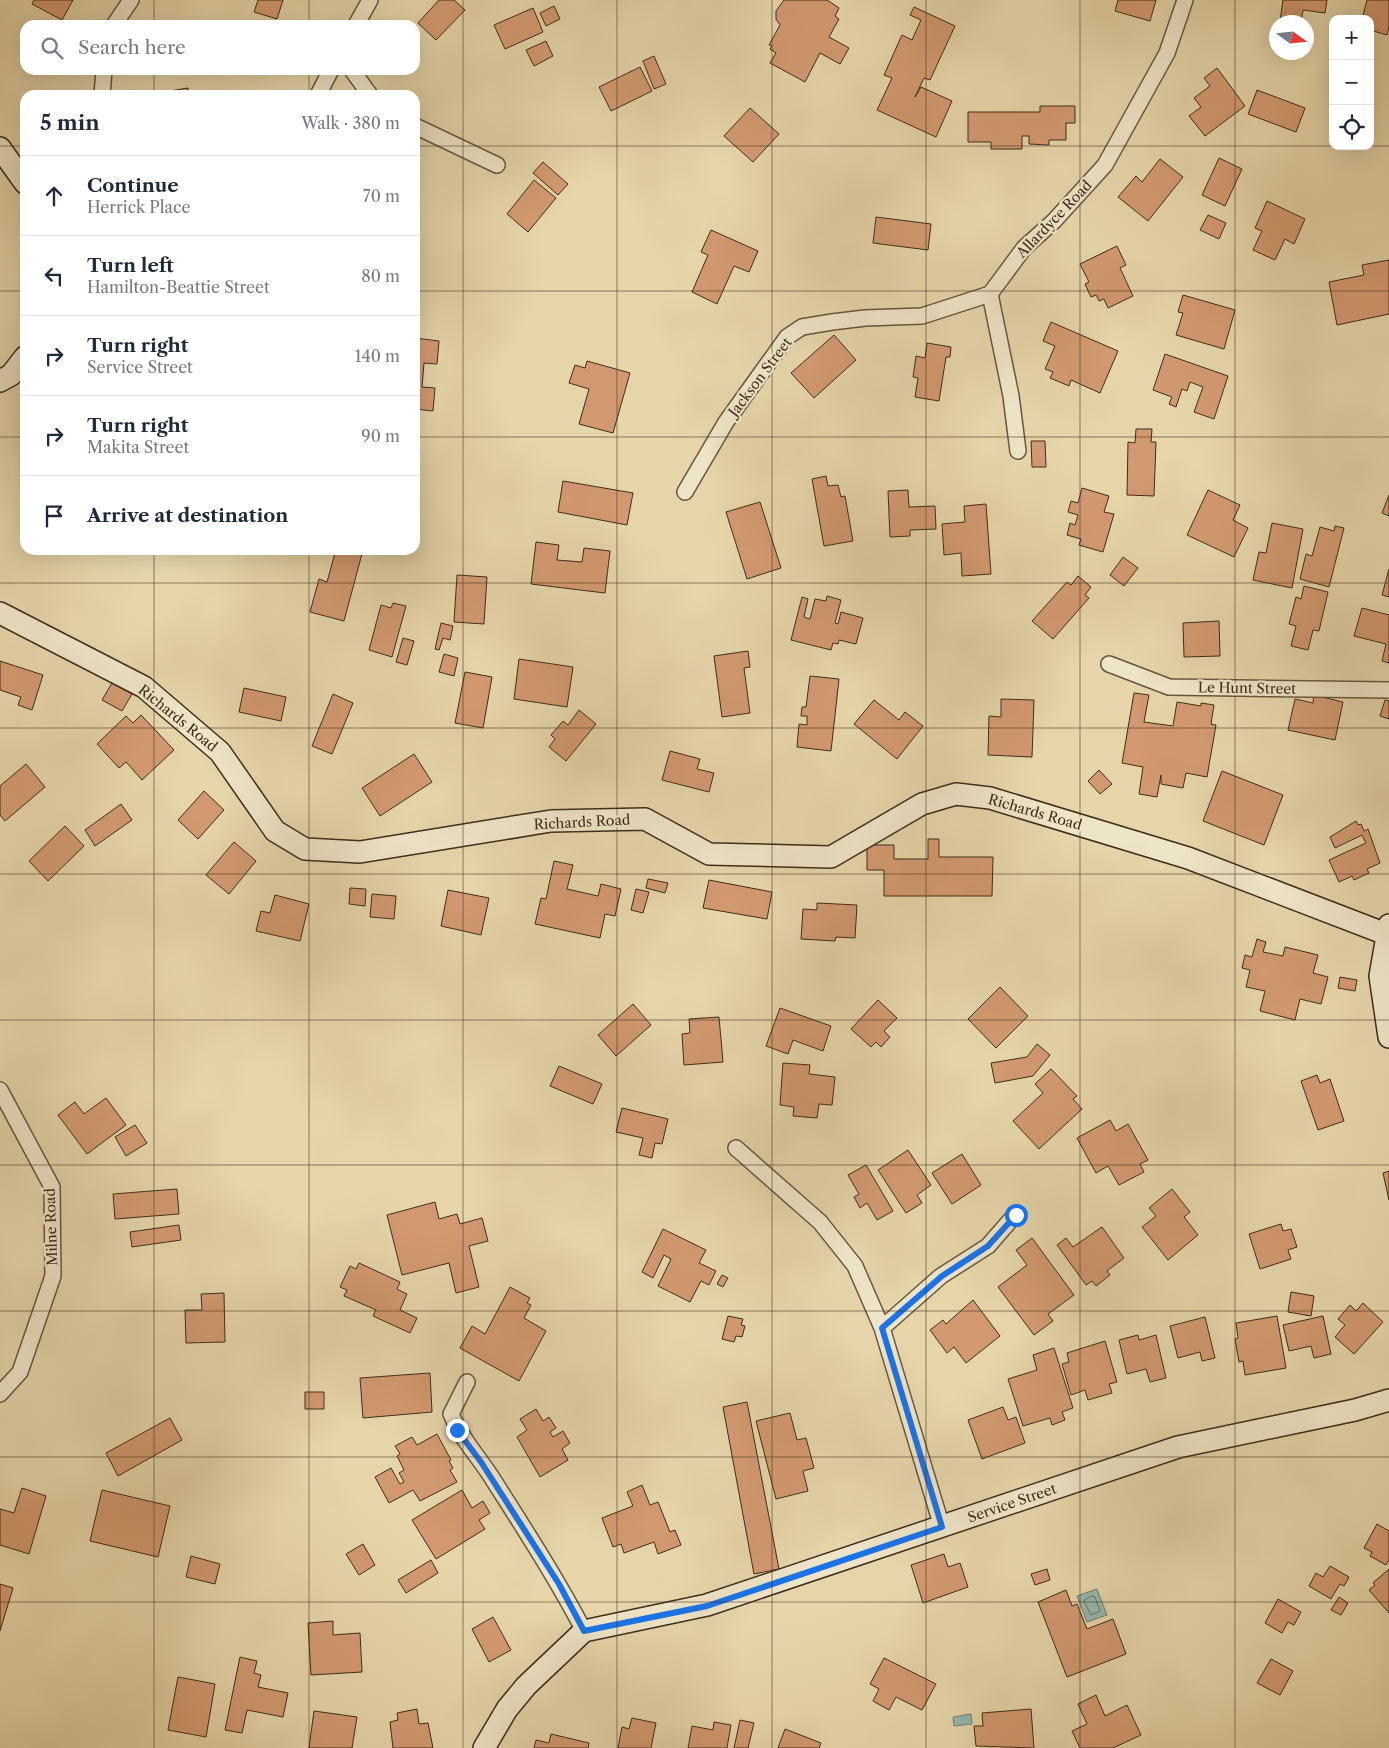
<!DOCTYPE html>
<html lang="en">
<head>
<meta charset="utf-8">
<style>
	:root { --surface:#fff; --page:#f2f2f3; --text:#1f2937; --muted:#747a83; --line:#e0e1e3 }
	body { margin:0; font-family:"Libre Caslon Text",serif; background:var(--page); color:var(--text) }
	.controls { position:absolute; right:15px; top:15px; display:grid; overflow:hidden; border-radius:10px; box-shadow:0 5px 20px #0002 }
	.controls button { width:45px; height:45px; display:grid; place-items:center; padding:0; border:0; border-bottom:1px solid var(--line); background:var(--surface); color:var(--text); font:25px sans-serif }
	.compass { position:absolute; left:1269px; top:15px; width:45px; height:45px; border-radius:50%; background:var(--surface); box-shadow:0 5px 20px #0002; rotate:105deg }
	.stop { position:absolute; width:15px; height:15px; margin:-11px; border:4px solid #1a73e8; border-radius:50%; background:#fff }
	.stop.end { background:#1a73e8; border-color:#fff; box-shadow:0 1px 5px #0008 }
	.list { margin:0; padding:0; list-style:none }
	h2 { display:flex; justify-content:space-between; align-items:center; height:65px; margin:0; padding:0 20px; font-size:21px }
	h2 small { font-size:16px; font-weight:400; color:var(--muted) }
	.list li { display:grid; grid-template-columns:32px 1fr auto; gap:15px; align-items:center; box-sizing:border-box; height:80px; padding:0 20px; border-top:1px solid var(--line) }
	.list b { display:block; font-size:19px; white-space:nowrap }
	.list p { margin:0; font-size:16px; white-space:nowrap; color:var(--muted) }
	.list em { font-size:16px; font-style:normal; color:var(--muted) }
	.icon { flex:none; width:28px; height:28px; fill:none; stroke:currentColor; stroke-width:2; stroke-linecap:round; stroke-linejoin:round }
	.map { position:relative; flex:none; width:1389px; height:1748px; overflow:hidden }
	.search { position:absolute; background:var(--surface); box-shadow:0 5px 20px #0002; left:20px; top:20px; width:400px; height:55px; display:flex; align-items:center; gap:12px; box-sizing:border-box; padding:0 18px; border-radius:15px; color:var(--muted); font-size:19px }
	.panel { position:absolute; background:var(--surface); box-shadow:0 5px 20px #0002; left:20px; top:90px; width:400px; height:465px; border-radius:15px }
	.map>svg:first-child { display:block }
	.water { fill:#96b8ad; stroke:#738073 }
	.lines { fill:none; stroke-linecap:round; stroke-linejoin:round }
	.shore { stroke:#6a7264; stroke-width:1 }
	.building { fill:#d29970; stroke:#3f2c1b }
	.street-casing { stroke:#68563e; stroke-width:18 }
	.secondary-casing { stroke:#3f2c1b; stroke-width:24 }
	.street { stroke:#eee4c7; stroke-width:15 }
	.secondary { stroke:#eee4c7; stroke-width:21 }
	.route { stroke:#1a73e8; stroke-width:6 }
	.grid { fill:none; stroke:#3f2c1b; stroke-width:1; stroke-opacity:0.55 }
	.labels { text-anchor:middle; stroke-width:4.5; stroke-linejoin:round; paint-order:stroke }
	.street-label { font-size:14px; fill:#3f2c1b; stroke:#eee4c7 }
</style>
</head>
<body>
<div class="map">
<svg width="1389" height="1748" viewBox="0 0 1389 1748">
	<rect width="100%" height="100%" fill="#e5d5a9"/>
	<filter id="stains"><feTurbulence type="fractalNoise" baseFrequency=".004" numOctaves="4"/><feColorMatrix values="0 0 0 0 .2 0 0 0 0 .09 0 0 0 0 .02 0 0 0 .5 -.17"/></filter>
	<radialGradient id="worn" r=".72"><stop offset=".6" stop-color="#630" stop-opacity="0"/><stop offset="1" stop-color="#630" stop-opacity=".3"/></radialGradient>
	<!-- water -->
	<path class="water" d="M1097,1589L1107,1615L1087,1622L1077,1596Z
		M971,1714L972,1724L954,1726L953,1717Z"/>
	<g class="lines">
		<!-- shore -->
		<path class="shore" d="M1092,1596L1095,1597L1100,1611L1091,1615L1084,1601Z"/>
	</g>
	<!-- building -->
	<path class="building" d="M34,0H73L62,20L32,4Z
		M258,0H283L277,19L254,12Z
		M439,0H454L465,10L436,40L418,23Z
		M784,0H827L839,8L835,16L839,19L829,37L849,48L840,64L820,53L805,82L770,63L776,53L770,49L772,46L769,45L780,25L776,19V11Z
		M1118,0H1156L1150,21L1115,11Z
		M1283,0H1327L1325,13L1303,10L1301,22L1280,21Z
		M1367,0H1389V27L1387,35L1370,30V19H1362Z
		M554,6L560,19L546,26L540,13Z
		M914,7L955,26L930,80L924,78L915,97L921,87L952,101L936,137L877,110L892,78L884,75L902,35L912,40L921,20L910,15Z
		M533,8L543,32L505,49L494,25Z
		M546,41L553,56L534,66L526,50Z
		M654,56L666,84L654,89L643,61Z
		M640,67L652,91L611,111L599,87Z
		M1217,68L1245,106L1205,136L1189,116L1201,107L1194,98L1210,86L1204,78Z
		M188,88L189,95H151V94Z
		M1257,90L1305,108L1296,132L1248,114Z
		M1040,106H1075V123H1066V140H1049V145L1029,144V136H1022V149H991V142H968V112H1040Z
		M750,108L779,134L753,162L724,136Z
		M1219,158L1242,169L1225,206L1202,195Z
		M1160,159L1183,177L1148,221L1118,197L1136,176L1142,182Z
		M543,162L568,184L558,195L533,173Z
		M534,180L556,198L528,232L507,214Z
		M1267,201L1305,219L1294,244L1285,239L1275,260L1253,250L1262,231L1255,228Z
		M1208,215L1226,223L1219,239L1200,230Z
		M876,217L931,224L928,250L873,243Z
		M711,230L758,251L749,272L734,266L717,304L692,292L708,255L701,252Z
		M1117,246L1126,265L1120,268L1133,296L1108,308L1104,299L1099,301L1096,295L1091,297L1085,284L1089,282L1080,264Z
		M1389,260V314L1337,325L1329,282L1364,275L1362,265Z
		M1183,295L1235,310L1224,349L1176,335L1183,313L1178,312Z
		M1051,322L1118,351L1100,393L1071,380L1069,386L1050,378L1053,372L1045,369L1055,346L1043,341Z
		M834,335L856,360L814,398L791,373Z
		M415,338L439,341L437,364L424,363L422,387L435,388L433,411L415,409Z
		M927,343L951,347L950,357H946L939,401L915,397L918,378L913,377L916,356L925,358Z
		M1165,354L1228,376L1214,419L1194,412L1203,387L1190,382L1187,391L1182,389L1176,407L1169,404L1172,397L1153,390Z
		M587,361L630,373L613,433L579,424L589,389L569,383L575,365L585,368Z
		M1136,429H1152L1151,442H1156L1154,496L1127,495L1128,442L1135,443Z
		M1031,441H1045L1046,467H1032Z
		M826,476L828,486L838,485L841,497L845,496L853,541L824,546L812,479Z
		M563,481L633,493L627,525L558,512Z
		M1082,488L1109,496L1104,512L1114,514L1103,552L1079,545L1081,539L1067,535L1070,523L1075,525L1078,515L1068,512L1071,501L1078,503Z
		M908,490L909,507L935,506L936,529L910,530V536L890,537L888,491Z
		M1208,490L1240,505L1233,520L1248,528L1234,557L1187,535Z
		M1389,495V516L1382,513Z
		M760,502L781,568L747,579L726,512Z
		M986,504L991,574L962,576L961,553L944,555L942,524L965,522L964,506Z
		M1272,523L1303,529L1292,588L1253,580L1259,552L1266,553Z
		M1335,526L1344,528L1329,587L1300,579L1306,554L1312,556L1320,527L1334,531Z
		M536,542L559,545L557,560L582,562L584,548L610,551L605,593L531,584Z
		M341,550H363L344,621L310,612L319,579L327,582L335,553L340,554Z
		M1123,557L1138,568L1124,586L1110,575Z
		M1389,569V597L1382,595Z
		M457,575L487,577L484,624L454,622Z
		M1078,576L1091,587L1085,595L1089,598L1053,639L1032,621L1067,582L1071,585Z
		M1304,586L1328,592L1319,631L1313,630L1308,650L1291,646L1296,626L1289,624L1296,597L1301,599Z
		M827,596L841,600L835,623L838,624L841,612L863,618L856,644L839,640L838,644L833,643L831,650L791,640L802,597L808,599L804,617L810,619L815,599L826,601Z
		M393,603L406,606L392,657L369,650L381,605L391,608Z
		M1362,608L1389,615V663L1382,661L1386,644L1354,636Z
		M1219,621L1220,656L1184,657L1183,623Z
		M441,623L453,626L450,640L443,638L439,650L435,649Z
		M403,638L414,641L407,665L396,662Z
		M748,651L750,667L744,668L750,713L722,717L714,656Z
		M444,654L458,658L454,676L439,672Z
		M519,659L573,667L567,707L514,699Z
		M0,661L43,675L32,710L18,705L21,697L0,690Z
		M465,672L492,677L483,728L455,723Z
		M810,676L839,679L831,751L797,747L799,724L807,725V716H801L802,707H806Z
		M112,683L132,694L122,711L102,700Z
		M244,688L286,697L281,721L239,712Z
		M1134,693L1149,695L1144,722L1173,726L1177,702L1201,706V703L1214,705L1211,724L1216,725L1207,777L1186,773L1183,788L1161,784V775L1157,797L1139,794L1143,767L1122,763Z
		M333,694L353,703L332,754L312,746Z
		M1314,695L1343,702L1335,740L1288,730L1295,699L1313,703Z
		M1001,699L1034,700L1032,757L988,755L989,716L1001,717Z
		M874,700L899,720L905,712L923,726L897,759L854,724Z
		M1385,700L1389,701V719L1380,716Z
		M579,710L596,724L566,761L549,747L555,739L551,735L563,721L568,725Z
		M141,715L174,750L142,780L126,762L119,768L97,744L126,716L133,723Z
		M670,751L700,759L697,769L714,773L709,792L662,780Z
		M414,754L432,782L380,816L362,788Z
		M26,764L45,787L5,821L0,815V786Z
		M1099,770L1112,784L1100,794L1088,781Z
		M1222,771L1283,795L1264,845L1203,821Z
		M204,791L224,810L198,839L178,820Z
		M121,804L132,820L95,846L85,830Z
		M1356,821L1358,825L1361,824L1364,831L1368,829L1380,863L1367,869L1369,873L1354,880L1352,876L1339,882L1329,860L1366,843L1362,835L1335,848L1330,837Z
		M65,826L84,846L48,881L29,861Z
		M928,839H939V857H993L992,896H884V870H867V845H894V859H928Z
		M234,842L256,861L229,894L206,875Z
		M554,861L573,865L567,889L598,896L601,884L621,889L615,916L605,914L600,938L535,924L541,898L546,899Z
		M648,879L668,883L665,893L646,888Z
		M709,880L772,892L767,919L703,908Z
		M350,888L366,889L365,906L349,904Z
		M636,889L649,892L643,913L631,910Z
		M448,890L489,898L481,935L441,926Z
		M372,894L396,896L394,919L370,917Z
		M275,895L309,904L300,941L256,931L261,911L270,913Z
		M817,903L857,905L855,938L836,937L835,941L801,939L803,909L817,910Z
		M1257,939L1266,942L1263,952L1283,956L1285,947L1318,955L1313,973L1328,977L1321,1004L1300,999L1295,1020L1260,1011L1265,991L1246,987L1250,970L1242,968L1245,955L1252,957Z
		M1340,977L1357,980L1355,991L1338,988Z
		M1000,987L1028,1016L996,1048L968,1019Z
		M878,1000L897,1018L884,1031L890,1037L881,1047L876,1042L871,1047L851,1029Z
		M633,1004L651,1025L616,1056L598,1035Z
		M780,1008L831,1026L823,1051L793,1040L788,1054L766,1046Z
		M719,1017L723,1062L684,1065L682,1034L690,1033L689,1019Z
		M1037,1044L1050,1055L1033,1076L995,1083L991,1063L1027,1057Z
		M783,1063L810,1065L809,1074L835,1077L832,1105L819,1104L817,1118L793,1116L794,1107L780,1105Z
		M559,1066L602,1084L593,1104L550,1086Z
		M1051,1069L1077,1096L1073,1099L1082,1109L1039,1149L1013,1121L1043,1093L1035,1084Z
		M1317,1075L1320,1083L1330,1079L1344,1121L1318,1130L1301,1081Z
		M106,1098L126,1125L87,1154L58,1115L75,1102L84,1114Z
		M622,1108L668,1119L662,1144L655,1143L652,1158L639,1155L643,1138L616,1132Z
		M1110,1120L1116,1131L1128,1124L1148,1160L1140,1164L1144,1172L1119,1185L1108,1166L1096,1173L1077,1138Z
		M135,1125L147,1143L126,1156L115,1137Z
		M908,1150L931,1185L917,1195L922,1203L906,1213L878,1170Z
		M962,1154L981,1185L952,1204L932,1173Z
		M866,1165L893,1211L877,1220L867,1203L860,1208L854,1197L859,1194L848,1175Z
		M1389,1171V1200L1383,1173Z
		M177,1189L179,1214L115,1219L113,1194Z
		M1172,1189L1190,1212L1184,1217L1198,1235L1168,1260L1142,1227L1156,1216L1149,1208Z
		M435,1202L439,1219L457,1214L460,1224L482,1218L488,1241L469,1246L479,1287L456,1293L449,1263L402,1275L387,1215Z
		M1281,1224L1283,1231L1291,1229L1297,1247L1288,1250L1291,1259L1260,1269L1249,1234Z
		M179,1225L181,1240L132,1247L130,1232Z
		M1102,1227L1124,1258L1107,1271L1110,1275L1096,1286L1092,1281L1086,1285L1057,1245L1066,1238L1073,1247Z
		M663,1229L706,1250L699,1263L716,1271L709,1285L701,1281L690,1302L658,1286L671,1259L664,1255L653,1278L642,1272Z
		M1032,1238L1074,1295L1048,1314L1053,1321L1034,1335L998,1287L1027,1265L1016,1250Z
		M359,1263L400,1282L397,1289L407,1294L400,1310L417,1318L410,1333L373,1316L376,1310L344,1296L347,1290L340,1287L350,1266L356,1269Z
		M722,1275L728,1278L723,1287L717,1284Z
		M510,1287L530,1298L527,1303L531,1305L524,1318L546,1331L519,1381L460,1348L472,1326L485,1334Z
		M1291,1292L1314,1296L1311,1316L1288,1312Z
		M224,1293L225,1342L186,1343L185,1310H202L201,1294Z
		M973,1300L1000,1336L966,1363L954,1347L947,1353L930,1330L943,1320L946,1324Z
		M1363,1303L1383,1322L1354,1354L1335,1337L1345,1325L1338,1319L1350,1305L1356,1311Z
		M728,1316L743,1319L741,1325L745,1326L742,1337L736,1336L734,1342L722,1339Z
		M1277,1316L1286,1368L1245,1375L1243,1361L1239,1362L1235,1339L1238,1338L1236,1323Z
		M1323,1316L1331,1354L1314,1358L1311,1346L1289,1351L1283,1325Z
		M1205,1317L1215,1358L1202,1361L1200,1352L1178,1358L1170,1326Z
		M1138,1335L1139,1340L1156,1335L1166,1378L1150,1382L1146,1369L1127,1374L1119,1340Z
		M1105,1341L1117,1382L1109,1384L1112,1393L1088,1400L1085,1390L1071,1395L1062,1364L1069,1362L1067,1353Z
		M1054,1348L1073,1408L1062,1412L1065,1420L1052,1425L1050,1418L1023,1426L1008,1379L1037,1370L1033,1355Z
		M430,1373L432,1412L363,1418L360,1378Z
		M305,1392H324V1409H305Z
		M747,1402L779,1569L754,1574L723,1407Z
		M1003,1407L1008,1420L1016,1417L1025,1443L982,1459L968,1420Z
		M536,1409L543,1421L549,1417L556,1428L550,1432L553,1437L563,1431L570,1443L562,1449L568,1460L540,1477L517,1437L527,1430L520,1419Z
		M790,1413L797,1440L806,1438L814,1468L803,1471L808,1491L776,1499L756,1421Z
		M170,1418L182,1440L118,1476L106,1453Z
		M437,1434L451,1460L449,1461L453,1468L450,1470L457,1482L420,1501L413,1490L389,1503L375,1477L391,1468L400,1484L404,1482L399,1473L404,1470L397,1456L400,1454L395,1446L412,1437L417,1445Z
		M642,1485L650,1505L658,1502L670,1532L675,1530L681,1545L658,1554L654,1542L624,1553L621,1544L613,1547L602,1518L633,1506L627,1492Z
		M22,1488L46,1496L29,1554L0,1545V1509L14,1513Z
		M102,1490L170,1506L158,1557L90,1541Z
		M462,1490L472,1508L483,1501L490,1513L479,1520L485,1529L436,1559L412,1520Z
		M1377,1524L1389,1531V1560L1386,1565L1370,1556L1372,1552L1364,1548Z
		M363,1544L375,1565L359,1575L346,1554Z
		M944,1554L948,1567L960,1563L968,1587L923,1603L911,1565Z
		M191,1556L220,1564L215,1584L186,1577Z
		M431,1560L438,1573L406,1593L398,1580Z
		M1330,1566L1349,1577L1344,1586L1340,1584L1331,1599L1309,1586L1316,1573L1323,1577Z
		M1047,1569L1050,1580L1035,1585L1031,1574Z
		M1389,1569V1613L1369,1590L1375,1585L1373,1583Z
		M0,1584L13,1588L0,1631Z
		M1066,1590L1072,1606L1077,1604L1087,1629L1113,1619L1126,1654L1067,1677L1038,1602Z
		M1339,1597L1348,1603L1341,1615L1331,1610Z
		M1278,1599L1301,1612L1294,1625L1288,1622L1282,1633L1265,1623Z
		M493,1617L511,1650L489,1662L472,1629Z
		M333,1621V1635L360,1633L362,1672L311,1675L308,1623Z
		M240,1657L257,1661L254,1673L261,1675L258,1687L288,1693L283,1717L247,1710L242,1733L225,1730Z
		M884,1658L936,1684L922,1710L896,1697L889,1710L873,1701L879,1689L870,1684Z
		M1271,1659L1293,1671L1280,1695L1257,1683Z
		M178,1677L215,1684L206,1737L168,1730Z
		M1096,1695L1105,1716L1127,1705L1141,1735L1113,1748H1080L1072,1731L1087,1724L1078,1704Z
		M417,1709L419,1724L428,1723L433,1748H393L390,1722L398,1720L397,1713Z
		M1031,1709L1034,1748L976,1746L974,1726H983L982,1713Z
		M314,1711L357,1717L352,1748H309Z
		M632,1718L656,1723L651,1748H618L622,1727L629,1729Z
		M740,1720L754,1723L748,1748H734Z
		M714,1722L731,1725L727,1748H688L692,1726L713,1730Z
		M785,1729L821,1743L819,1748H778Z
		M551,1734L589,1743L588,1748H534L536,1740L549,1743Z"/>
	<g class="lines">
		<defs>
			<path id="street" d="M114,25L131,0
				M356,25L370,0
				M352,70L370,95
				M102,95L104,70
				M318,95L331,70
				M415,126L497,165
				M1018,451L1011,396L990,294L1024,248L1054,221L1105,165L1167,53L1185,0
				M685,492L726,422L787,337L802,327L832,322L865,318L922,316L990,294
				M1109,664L1169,687L1389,690
				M0,1090L52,1187L53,1276L20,1372L0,1394
				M736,1148L820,1222L855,1266L882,1328L942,1527
				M882,1328L941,1276L988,1246L1015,1215
				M467,1382L451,1414C461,1439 480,1458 494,1481C525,1530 557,1579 584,1631"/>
			<path id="secondary" d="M0,148L25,183
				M0,381L11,375L25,357
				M0,613L144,687L220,752L275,831L305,849L360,852L551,821L645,819L709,854L831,857L922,804L956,794L990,798L1188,858L1386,934
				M1389,925L1380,976L1389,1037
				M484,1748L507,1709L526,1686L584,1631L707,1605L1178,1447L1355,1410L1389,1400"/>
		</defs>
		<!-- street casing -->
		<use href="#street" class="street-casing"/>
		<!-- secondary casing -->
		<use href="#secondary" class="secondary-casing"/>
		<!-- street -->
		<use href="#street" class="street"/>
		<!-- secondary -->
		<use href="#secondary" class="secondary"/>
	</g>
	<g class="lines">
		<!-- route -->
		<path class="route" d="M457,1430L481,1462L559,1584L584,1631L707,1606L942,1527L882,1328L942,1276L988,1246L1016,1215"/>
	</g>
	<!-- grid -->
	<path class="grid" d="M154,0V25M309,0V25M463,0V1748M617,0V1748M772,0V1748M926,0V1748M1080,0V1748M1235,0V1748M154,70V95M309,70V95M0,146H25M415,146H1333M1370,146H1389M0,291H25M415,291H1389M0,437H25M415,437H1389M154,550V1748M309,550V1748M0,583H1389M0,728H1389M0,874H1389M0,1020H1389M0,1165H1389M0,1311H1389M0,1457H1389M0,1602H1389"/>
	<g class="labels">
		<!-- street labels -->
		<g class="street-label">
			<text transform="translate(1054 219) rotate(-46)" y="5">Allardyce Road</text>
			<text transform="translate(760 377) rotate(-53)" y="5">Jackson Street</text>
			<text transform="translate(1247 688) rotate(1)" y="5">Le Hunt Street</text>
			<text transform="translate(178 718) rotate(39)" y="5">Richards Road</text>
			<text transform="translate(1035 812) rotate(16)" y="5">Richards Road</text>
			<text transform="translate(582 822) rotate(-3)" y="5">Richards Road</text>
			<text transform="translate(51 1227) rotate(-92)" y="5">Milne Road</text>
			<text transform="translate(1012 1503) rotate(-19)" y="5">Service Street</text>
		</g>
	</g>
	<rect width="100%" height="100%" filter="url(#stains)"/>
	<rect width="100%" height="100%" fill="url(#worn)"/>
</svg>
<div class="controls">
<button>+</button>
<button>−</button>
<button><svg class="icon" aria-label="locate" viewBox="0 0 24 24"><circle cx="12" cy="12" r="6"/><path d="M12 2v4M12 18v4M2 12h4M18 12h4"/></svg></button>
</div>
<svg class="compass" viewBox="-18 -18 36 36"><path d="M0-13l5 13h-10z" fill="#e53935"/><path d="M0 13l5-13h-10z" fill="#747a83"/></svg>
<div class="stop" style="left:1016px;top:1215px"></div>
<div class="stop end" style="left:457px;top:1430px"></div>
<div class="search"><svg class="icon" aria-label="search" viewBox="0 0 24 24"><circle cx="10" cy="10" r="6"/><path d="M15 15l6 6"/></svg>Search here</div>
<section class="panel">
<h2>5 min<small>Walk · 380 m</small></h2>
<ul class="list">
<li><svg class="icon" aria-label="ahead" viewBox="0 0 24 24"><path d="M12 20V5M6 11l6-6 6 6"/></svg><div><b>Continue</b><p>Herrick Place</p></div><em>70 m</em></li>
<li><svg class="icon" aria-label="left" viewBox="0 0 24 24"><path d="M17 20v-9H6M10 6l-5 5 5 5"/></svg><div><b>Turn left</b><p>Hamilton-Beattie Street</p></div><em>80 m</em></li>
<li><svg class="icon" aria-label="right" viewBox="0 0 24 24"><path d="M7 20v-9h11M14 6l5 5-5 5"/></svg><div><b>Turn right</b><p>Service Street</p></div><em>140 m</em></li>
<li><svg class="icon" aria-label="right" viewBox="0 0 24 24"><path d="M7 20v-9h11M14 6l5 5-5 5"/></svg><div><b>Turn right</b><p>Makita Street</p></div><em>90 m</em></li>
<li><svg class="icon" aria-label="arrive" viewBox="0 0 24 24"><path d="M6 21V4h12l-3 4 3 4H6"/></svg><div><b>Arrive at destination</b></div></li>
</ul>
</section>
</div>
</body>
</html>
